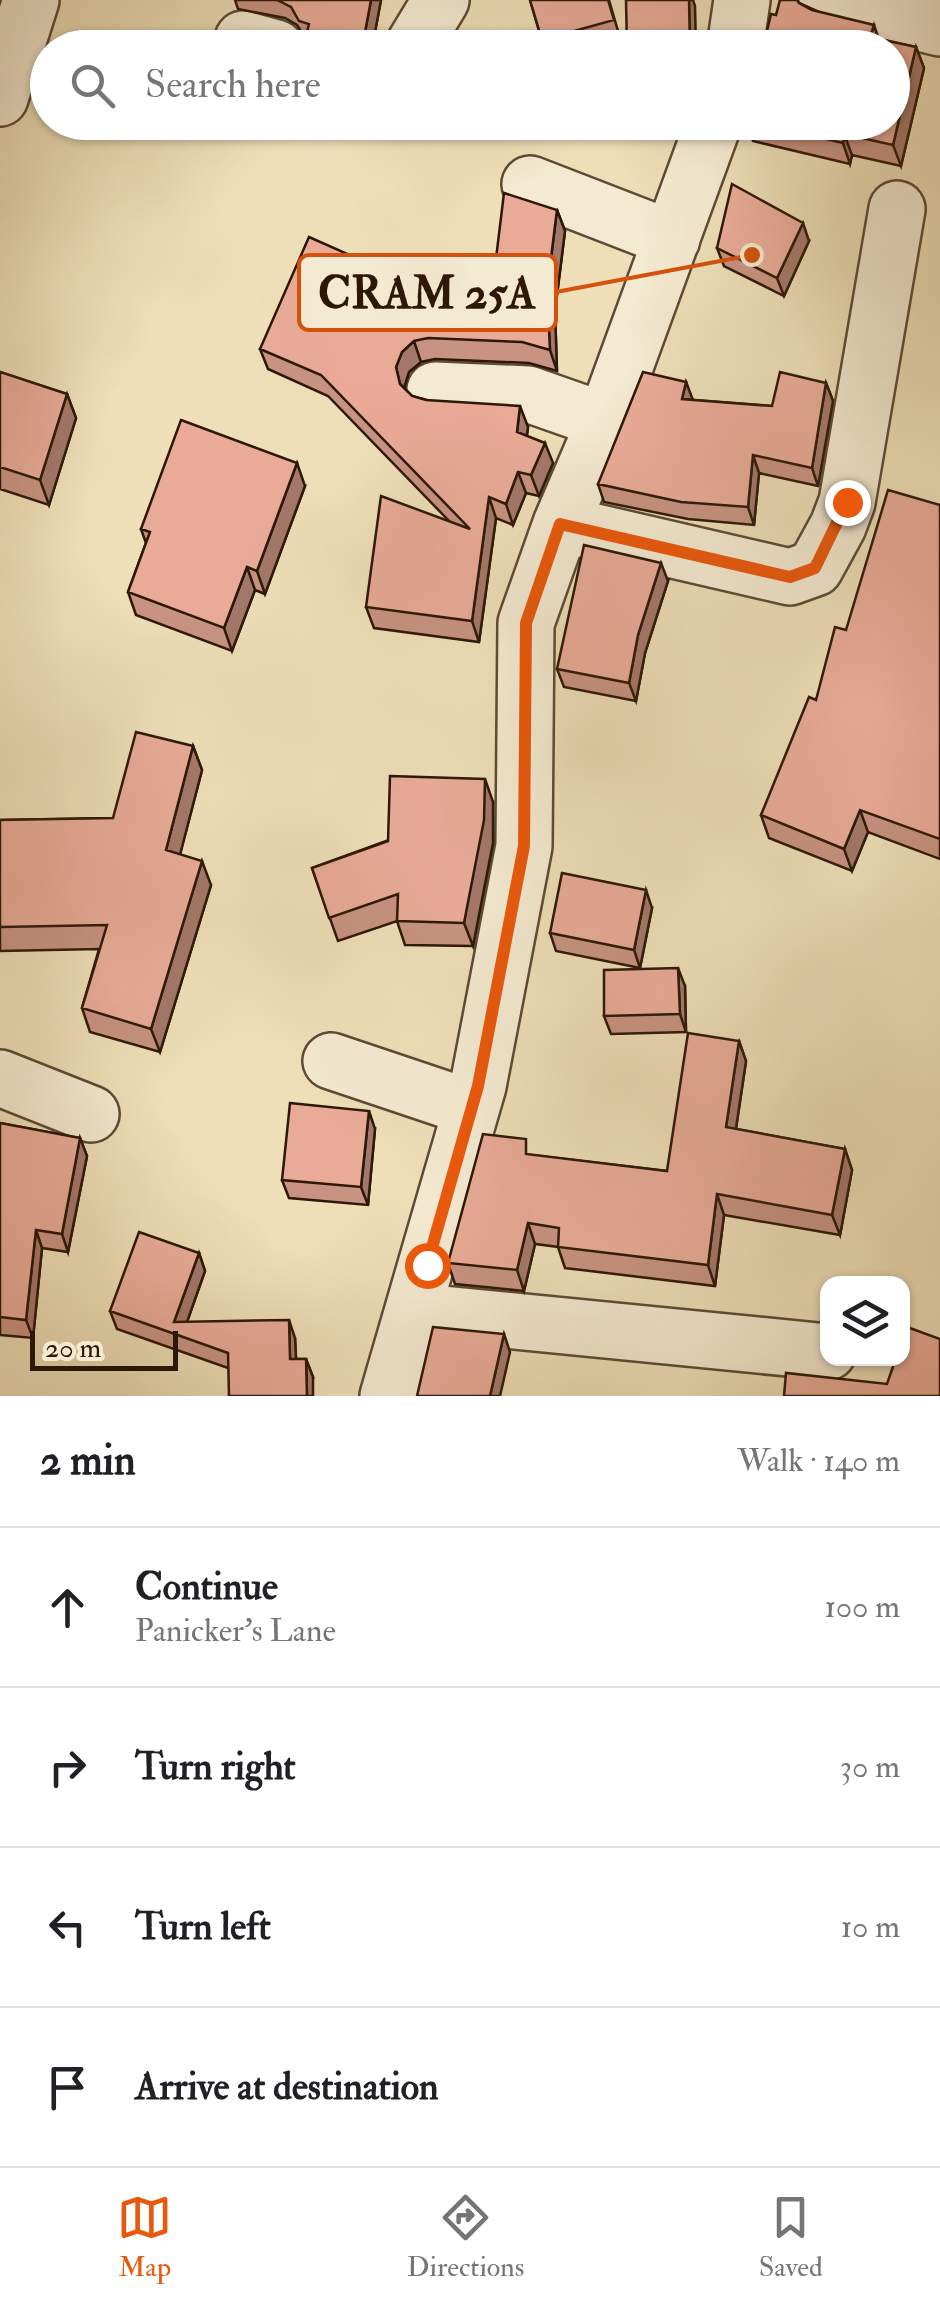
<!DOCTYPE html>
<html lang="en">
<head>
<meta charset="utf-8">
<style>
	:root { --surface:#fff; --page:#f2f2f2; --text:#202124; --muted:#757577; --line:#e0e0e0; --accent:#ea580c }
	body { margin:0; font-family:"IM FELL Double Pica",serif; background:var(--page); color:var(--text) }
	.controls { position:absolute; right:30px; bottom:30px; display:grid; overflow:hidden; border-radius:20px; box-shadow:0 2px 8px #0004 }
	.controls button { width:90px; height:90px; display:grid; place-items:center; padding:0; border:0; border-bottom:2px solid var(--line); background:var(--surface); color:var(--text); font:50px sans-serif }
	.scale { position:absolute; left:30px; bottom:25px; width:148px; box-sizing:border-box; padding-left:10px; border:5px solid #2d1808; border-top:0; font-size:28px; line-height:35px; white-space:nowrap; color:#2d1808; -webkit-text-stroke:8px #f4ead1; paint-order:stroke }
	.stop { position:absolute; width:30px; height:30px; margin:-22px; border:8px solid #ea580c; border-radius:50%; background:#fff }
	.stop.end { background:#ea580c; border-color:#fff; box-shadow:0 2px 10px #0008 }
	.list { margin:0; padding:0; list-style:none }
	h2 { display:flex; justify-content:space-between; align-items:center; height:130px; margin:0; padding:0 40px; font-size:42px }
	h2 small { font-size:32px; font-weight:400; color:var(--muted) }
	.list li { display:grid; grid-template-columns:65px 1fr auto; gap:30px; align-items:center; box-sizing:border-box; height:160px; padding:0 40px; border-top:2px solid var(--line) }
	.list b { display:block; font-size:38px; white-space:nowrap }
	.list p { margin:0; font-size:32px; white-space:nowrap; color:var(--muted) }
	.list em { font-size:32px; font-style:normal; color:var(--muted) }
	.icon { flex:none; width:55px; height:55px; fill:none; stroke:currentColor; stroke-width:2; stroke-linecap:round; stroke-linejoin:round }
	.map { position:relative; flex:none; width:940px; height:1396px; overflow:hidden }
	.search { position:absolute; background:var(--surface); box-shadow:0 2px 8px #0004; left:30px; right:30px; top:30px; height:110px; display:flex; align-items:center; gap:25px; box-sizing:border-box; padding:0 35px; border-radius:55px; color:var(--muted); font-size:38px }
	.sheet { height:770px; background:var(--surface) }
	nav { display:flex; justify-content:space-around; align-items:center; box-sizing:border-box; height:140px; border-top:2px solid var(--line); background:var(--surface); font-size:28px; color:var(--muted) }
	nav a { display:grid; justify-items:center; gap:5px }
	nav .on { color:var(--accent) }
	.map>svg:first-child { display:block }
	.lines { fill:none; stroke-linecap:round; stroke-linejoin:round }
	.minor-casing { stroke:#5d4a34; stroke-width:60 }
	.minor { stroke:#f4ead1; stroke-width:55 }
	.wall { fill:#c89383; stroke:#2d1808; stroke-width:2.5 }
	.shaded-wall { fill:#a3786a; stroke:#2d1808; stroke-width:2.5 }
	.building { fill:#e9ab98; stroke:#2d1808; stroke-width:2.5 }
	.route { stroke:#ea580c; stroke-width:12 }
	.leader { fill:none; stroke:#d5520c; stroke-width:4 }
	.callout-dot { fill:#d5520c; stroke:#f4ead1; stroke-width:4 }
	.callout { fill:#f4ead1; stroke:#d5520c; stroke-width:4 }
	.callout-label { font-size:45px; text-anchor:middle; font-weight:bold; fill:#2d1808 }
</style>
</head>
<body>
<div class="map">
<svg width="940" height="1396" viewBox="0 0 940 1396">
	<rect width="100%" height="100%" fill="#eedfb8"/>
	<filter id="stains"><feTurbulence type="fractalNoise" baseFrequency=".002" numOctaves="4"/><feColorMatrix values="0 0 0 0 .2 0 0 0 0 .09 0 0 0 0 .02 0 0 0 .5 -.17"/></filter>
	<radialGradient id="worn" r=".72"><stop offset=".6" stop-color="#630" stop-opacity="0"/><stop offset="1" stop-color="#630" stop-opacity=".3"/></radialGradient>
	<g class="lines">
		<defs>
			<path id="minor" d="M827,0L940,28
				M243,39L276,48
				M412,48L441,0
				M735,48L742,0
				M0,98L31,0
				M530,184L672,239
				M435,390L528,394L605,421
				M561,524L790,577L815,568L838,526L847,502L897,209
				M331,1061L471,1108
				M0,1078L91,1114
				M413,1311L828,1352
				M388,1396L478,1086L524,846L526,623L561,524L605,421L714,122"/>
		</defs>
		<!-- minor casing -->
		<use href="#minor" class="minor-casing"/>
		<!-- minor -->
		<use href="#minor" class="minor"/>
	</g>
	<!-- wall -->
	<path class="wall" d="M235,0H381L372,48H313L310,40L306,39L297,25L285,18L238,9Z
		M530,0H609L620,38L585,48H544Z
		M799,3L879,39L916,47L924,68L901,166L852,155L850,164L753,141L747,122H892L776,15Z
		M557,210L565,231L555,311L557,371L529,363L435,359L421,362L409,372L404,388L412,396L528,427L527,436L553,463L539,496L526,493L513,525L496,518L479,642L374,628L366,607L450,522L328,396L268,369L260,349L494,275Z
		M809,241L784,296L724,266L717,248Z
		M0,372L67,394L76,418L49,505L0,489Z
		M686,382L692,400L772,406L826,383L833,401L818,486L759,473L754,525L688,519L604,502L598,484Z
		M305,486L265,594L255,590L232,651L136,615L128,592L146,543L141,529Z
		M940,505V859L868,832L852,871L769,838L761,815L816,700L846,630Z
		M668,581L645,653L636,701L564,687L557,669Z
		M193,746L202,770L180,854L211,885L160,1052L90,1032L82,1008L99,949L0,951V820L113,818Z
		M493,802V843L473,946L405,945L397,921L338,941L312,868Z
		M652,908L640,968L556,951L550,933Z
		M685,986L686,1032L611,1034L604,1016Z
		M739,1041L746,1061L736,1129L845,1149L852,1170L840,1235L724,1215L715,1286L565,1268L558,1247L535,1244L524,1291L455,1284L448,1263L531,1155L667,1171Z
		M0,1123L80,1138L87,1156L68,1252L42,1248L33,1338L0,1335Z
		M375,1129L368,1205L289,1198L282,1180Z
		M199,1253L205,1271L187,1322L295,1338L296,1359H306L313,1377L228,1368L117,1329L110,1311Z"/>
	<!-- shaded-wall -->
	<path class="shaded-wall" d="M371,0H381L372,48H365L363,43Z
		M689,0H693L695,6L696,48H690Z
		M874,25L881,46L870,37Z
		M916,47L924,68L901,166L893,145Z
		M844,134L852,155L850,164L843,143Z
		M557,210L565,231L555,311L557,371L550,350L547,290Z
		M803,223L809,241L784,296L777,278Z
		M414,341L421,362L409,372L404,388L400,384L396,367L402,352Z
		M686,382L693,400L682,399Z
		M826,383L833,401L818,486L812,468Z
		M67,394L76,418L49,505L40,480Z
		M520,406L528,427L524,453L517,432Z
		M545,443L553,463L539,496L531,475Z
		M753,455L759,473L754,525L748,507Z
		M297,463L305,486L265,594L257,571Z
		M518,472L526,493L513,525L506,504Z
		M489,497L496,518L479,642L472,621Z
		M661,563L668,581L645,653L636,701L629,683L638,635Z
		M247,567L255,590L232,651L224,628Z
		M193,746L202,770L175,874L166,850Z
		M485,779L493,802V843L473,946L464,923Z
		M860,810L868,832L852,871L844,849Z
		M202,861L211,885L160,1052L151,1029Z
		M646,890L652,908L640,968L634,950Z
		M678,968L685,986L686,1032L680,1014Z
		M739,1041L746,1061L733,1148L726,1127Z
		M369,1111L375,1129L368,1205L361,1187Z
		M80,1138L87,1156L68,1252L62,1234Z
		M845,1149L852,1170L840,1235L832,1215Z
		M717,1194L724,1215L715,1286L708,1265Z
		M528,1223L535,1244L524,1291L517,1270Z
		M36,1230L42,1248L33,1338L26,1320Z
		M199,1253L205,1271L182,1336L174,1322Z
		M289,1320L295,1338L297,1377L290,1359Z
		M504,1334L510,1352L500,1396H490Z
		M306,1359L313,1377V1396H307Z"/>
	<!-- building -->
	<path class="building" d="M277,0H371L363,43L307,32L309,24L299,21L291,7Z
		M530,0H608L614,20L542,40Z
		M626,0H689L690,48H627Z
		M780,0H797L799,3L812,10L874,25L870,37L916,47L893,145L844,134L843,143L754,122H892V48H763L771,14L776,15Z
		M732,184L803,223L777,278L717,248Z
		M504,193L557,210L547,290L550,350L522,342L428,338L414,341L402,352L396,367L400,384L412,396L426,400L520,406L517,432L545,443L531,475L518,472L506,504L489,497L472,621L366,607L381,496L470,529L321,375L260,349L309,237L406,280L494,275Z
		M0,372L67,394L40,480L0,467Z
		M643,372L686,382L682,399L772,406L780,372L826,383L812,468L753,455L748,507L681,502L598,484Z
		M181,420L297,463L257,571L247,567L224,628L128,592L150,532L141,529Z
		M888,490L940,505V839L860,810L844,849L761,815L809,697L816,700L835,627L846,630Z
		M584,545L661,563L638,635L629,683L557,669Z
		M136,732L193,746L166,850L202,861L151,1029L82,1008L107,925L0,927V820L113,818Z
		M390,776L485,779L484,820L464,923L397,921L398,894L329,918L312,868L388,841Z
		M562,873L646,890L634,950L550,933Z
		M678,968L680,1014L604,1016V970Z
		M688,1033L739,1041L726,1127L845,1149L832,1215L717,1194L708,1265L558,1247L559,1228L528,1223L517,1270L448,1263L483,1134L526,1139V1154L667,1171Z
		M290,1103L369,1111L361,1187L282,1180Z
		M0,1123L80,1138L62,1234L36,1230L26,1320L0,1317Z
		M139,1232L199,1253L174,1322L289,1320L290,1359H306L307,1396H229L228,1353L110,1311Z
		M433,1327L504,1334L490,1396H417Z
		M907,1327L940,1339V1396H784L786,1373L887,1384L896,1358H902V1339Z"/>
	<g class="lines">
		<!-- route -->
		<path class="route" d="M427,1265L478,1086L524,846L526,623L560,524L790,577L815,568L847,502"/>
	</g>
	<!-- callouts -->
	<path class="leader" d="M752 255L556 292"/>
	<circle class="callout-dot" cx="752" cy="255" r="10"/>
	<rect class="callout" x="299" y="255" width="257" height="75" rx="10"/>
	<g class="callout-label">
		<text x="427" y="308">CRAM 25A</text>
	</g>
	<rect width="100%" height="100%" filter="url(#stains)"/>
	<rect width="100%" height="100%" fill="url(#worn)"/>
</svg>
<div class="controls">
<button><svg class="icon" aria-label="layers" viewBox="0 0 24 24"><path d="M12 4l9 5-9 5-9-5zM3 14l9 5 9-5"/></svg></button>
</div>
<div class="scale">20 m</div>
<div class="stop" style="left:427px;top:1265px"></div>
<div class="stop end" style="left:847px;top:502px"></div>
<div class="search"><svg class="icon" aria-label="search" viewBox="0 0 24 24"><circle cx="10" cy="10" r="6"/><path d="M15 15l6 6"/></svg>Search here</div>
</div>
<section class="sheet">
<h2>2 min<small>Walk · 140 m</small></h2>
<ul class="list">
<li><svg class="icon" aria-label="ahead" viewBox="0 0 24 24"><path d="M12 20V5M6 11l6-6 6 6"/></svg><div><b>Continue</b><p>Panicker's Lane</p></div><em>100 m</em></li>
<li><svg class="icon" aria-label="right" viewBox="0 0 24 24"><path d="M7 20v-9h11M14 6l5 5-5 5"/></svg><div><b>Turn right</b></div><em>30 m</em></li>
<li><svg class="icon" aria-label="left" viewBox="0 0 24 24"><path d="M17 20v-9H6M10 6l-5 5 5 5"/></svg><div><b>Turn left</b></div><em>10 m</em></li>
<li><svg class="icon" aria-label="arrive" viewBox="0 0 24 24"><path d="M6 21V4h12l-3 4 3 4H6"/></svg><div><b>Arrive at destination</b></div></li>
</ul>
</section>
<nav>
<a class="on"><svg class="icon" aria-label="map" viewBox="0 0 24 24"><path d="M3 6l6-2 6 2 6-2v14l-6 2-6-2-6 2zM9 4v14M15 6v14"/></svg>Map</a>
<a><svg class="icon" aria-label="directions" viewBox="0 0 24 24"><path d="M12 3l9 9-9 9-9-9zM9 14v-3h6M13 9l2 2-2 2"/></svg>Directions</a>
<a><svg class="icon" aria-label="saved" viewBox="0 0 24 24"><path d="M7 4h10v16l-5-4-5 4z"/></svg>Saved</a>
</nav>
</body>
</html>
